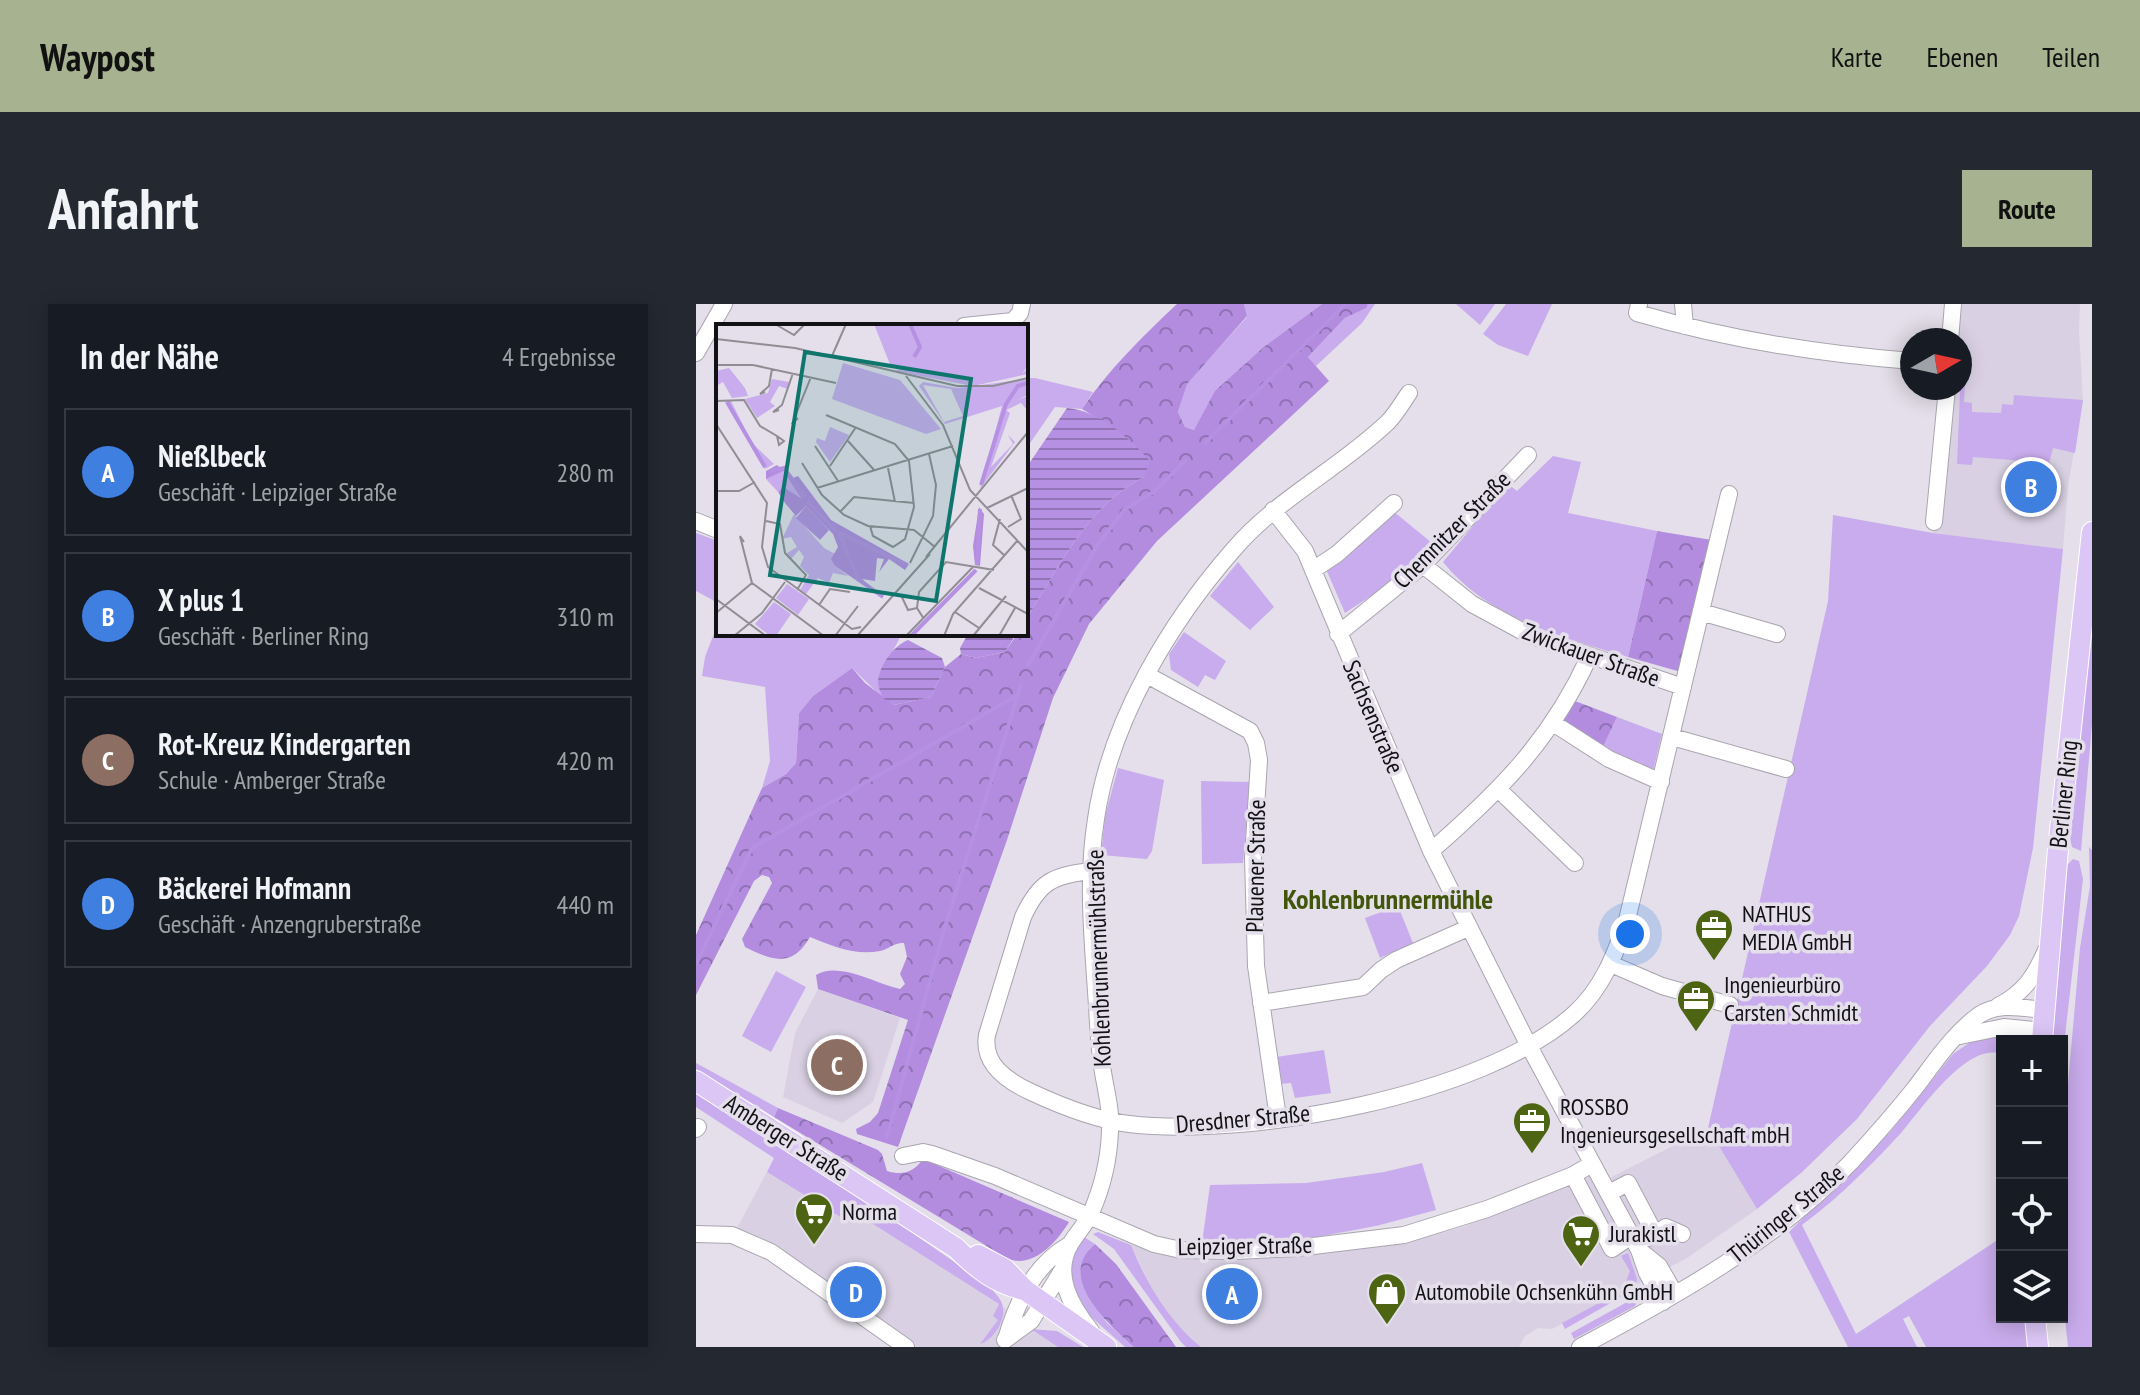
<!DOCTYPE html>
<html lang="de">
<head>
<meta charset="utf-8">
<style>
	:root { --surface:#171b24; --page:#242831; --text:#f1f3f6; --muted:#9ea1a6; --line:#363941; --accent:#a7b390 }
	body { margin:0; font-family:"PT Sans Narrow",sans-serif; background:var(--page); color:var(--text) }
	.controls { position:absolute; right:24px; bottom:24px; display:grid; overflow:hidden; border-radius:0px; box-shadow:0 4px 20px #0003 }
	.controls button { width:72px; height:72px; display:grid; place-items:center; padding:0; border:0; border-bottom:2px solid var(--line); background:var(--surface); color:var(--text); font:40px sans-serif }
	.compass { position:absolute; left:1204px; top:24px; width:72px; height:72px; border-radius:50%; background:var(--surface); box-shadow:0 4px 20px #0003; rotate:81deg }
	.you { position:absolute; left:934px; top:630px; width:28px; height:28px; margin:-20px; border:6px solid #fff; border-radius:50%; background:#1a73e8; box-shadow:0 0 0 12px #1a73e833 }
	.badge { display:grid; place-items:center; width:52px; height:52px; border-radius:50%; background:var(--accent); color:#fff; font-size:26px; font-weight:700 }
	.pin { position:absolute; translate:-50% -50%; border:4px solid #fff; box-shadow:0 2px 8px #0006 }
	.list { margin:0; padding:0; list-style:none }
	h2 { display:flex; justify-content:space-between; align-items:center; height:104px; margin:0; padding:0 32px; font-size:34px }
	h2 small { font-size:26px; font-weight:400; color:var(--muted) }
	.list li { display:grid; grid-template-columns:52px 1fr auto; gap:24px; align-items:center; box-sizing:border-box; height:128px; margin:0 16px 16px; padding:0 16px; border:2px solid var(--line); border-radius:0px }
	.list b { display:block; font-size:30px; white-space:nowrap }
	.list p { margin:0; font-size:26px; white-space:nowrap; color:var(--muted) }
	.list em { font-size:26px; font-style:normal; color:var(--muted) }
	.icon { flex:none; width:44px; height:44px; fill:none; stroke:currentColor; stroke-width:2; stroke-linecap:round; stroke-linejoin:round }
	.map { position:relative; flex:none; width:1396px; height:1043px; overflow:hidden; border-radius:0px }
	header { display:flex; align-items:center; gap:48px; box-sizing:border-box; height:112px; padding:0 40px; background:var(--accent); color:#111 }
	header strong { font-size:38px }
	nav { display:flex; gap:44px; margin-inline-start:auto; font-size:28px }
	.intro { display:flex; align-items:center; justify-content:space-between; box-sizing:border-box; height:192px; padding:0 48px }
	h1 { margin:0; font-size:56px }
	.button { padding:20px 36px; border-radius:0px; background:var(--accent); color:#111; font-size:28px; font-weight:700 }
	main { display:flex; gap:48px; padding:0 48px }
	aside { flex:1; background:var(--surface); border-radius:0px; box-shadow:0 4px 20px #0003 }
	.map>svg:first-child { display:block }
	.built { fill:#d9d1e3 }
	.grass { fill:#c9aced }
	.forest { fill:url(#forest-crowns) }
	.water { fill:url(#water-rules) }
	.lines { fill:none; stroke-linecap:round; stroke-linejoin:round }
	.stream { stroke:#b690e2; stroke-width:4 }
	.minor-casing { stroke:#a9a5af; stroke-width:18 }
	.major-casing { stroke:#fff; stroke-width:22 }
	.minor { stroke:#fff; stroke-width:16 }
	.major { stroke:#dcc6f6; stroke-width:20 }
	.labels { text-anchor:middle; stroke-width:7; stroke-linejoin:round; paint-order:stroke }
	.street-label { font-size:24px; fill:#121114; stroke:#e4dfea }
	.poi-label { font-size:24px; fill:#121114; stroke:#e4dfea; text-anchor:start }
	.quarter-label { font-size:28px; font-weight:bold; fill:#41560a; stroke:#e4dfea }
	.inset-river { fill:none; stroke:#b690e2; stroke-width:4 }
	.inset-road { fill:none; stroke:#908d94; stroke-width:2 }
	.view { fill:#0f766e; fill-opacity:0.15; stroke:#0f766e; stroke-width:4 }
	.inset-edge { fill:none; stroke:#121114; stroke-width:4 }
</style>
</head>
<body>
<header>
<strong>Waypost</strong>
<nav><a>Karte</a><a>Ebenen</a><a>Teilen</a></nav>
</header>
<div class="intro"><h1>Anfahrt</h1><a class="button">Route</a></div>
<main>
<aside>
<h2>In der Nähe<small>4 Ergebnisse</small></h2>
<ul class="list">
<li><span class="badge" style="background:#3f7fe0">A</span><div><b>Nießlbeck</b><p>Geschäft · Leipziger Straße</p></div><em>280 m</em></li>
<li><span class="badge" style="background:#3f7fe0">B</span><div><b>X plus 1</b><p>Geschäft · Berliner Ring</p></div><em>310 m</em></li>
<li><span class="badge" style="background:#8d6e63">C</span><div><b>Rot-Kreuz Kindergarten</b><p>Schule · Amberger Straße</p></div><em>420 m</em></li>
<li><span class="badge" style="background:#3f7fe0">D</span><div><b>Bäckerei Hofmann</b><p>Geschäft · Anzengruberstraße</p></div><em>440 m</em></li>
</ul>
</aside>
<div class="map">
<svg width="1396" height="1043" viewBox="0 0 1396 1043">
	<defs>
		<pattern id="forest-crowns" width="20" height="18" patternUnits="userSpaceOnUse" patternTransform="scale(2)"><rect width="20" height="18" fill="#b38cdf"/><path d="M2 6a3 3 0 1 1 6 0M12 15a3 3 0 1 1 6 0" fill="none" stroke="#9071b4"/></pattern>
		<pattern id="water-rules" width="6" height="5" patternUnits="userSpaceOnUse" patternTransform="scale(2)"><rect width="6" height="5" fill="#b690e2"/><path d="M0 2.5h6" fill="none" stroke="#9374b6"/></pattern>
	</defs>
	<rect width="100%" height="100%" fill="#e4dfea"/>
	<!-- built -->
	<path class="built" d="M1257,0H1384L1383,28L1387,96L1372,182L1367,245L1237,229L1251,84H1264V36H1254Z
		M122,685L204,714L177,798L146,819L87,793L99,729Z
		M1012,824L1061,905L991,954L856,1025L842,1024L829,1032L823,1043H505L481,1020L459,991L435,941L471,950L618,948L698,941L767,923L895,872L900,881Z
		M71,868L156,919L163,910L303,1000L362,1043H221L107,964L40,926Z"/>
	<!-- grass -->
	<path class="grass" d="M548,0H626L569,42L506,113L498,126L489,123L482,108L491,79L551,13Z
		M672,0H679L666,19L620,62L612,53L649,14L669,4Z
		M760,0H799L784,21Z
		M810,0H856L832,52L802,41L787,30Z
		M1265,65H1270L1268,98L1276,99V108L1305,109L1306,100L1317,101L1318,91L1387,96L1379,149L1357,144L1353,159L1277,153L1276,161L1261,160Z
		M330,74H339L397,88L386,105L359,103L330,145Z
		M857,152L885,158L872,209L961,227L932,353C866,333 792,314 747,258L812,180L821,187Z
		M697,207L736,239C712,269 681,288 649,309L630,265Z
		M1137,211L1237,229L1367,245L1337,544L1323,612L1314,631L1291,662L1234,722L1161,815L1105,869L1061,905L1012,824L1132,297Z
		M0,229L22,237V299L0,287Z
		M542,258L578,303L554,326L514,292Z
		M1396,310V420L1385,547L1376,543L1373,529Z
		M22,319V330H205C196,355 178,365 187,394L156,364L117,392L103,409L100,459L90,470L66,484L74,457L69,383L6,372L9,353Z
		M488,328L530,357L519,376L509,371L502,383L475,366L473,350Z
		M921,413L966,430L957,467L907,443Z
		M422,464L468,476L456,547L451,555L405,551L409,512Z
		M505,477L554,478L547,559L506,560Z
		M1393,543L1396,546V1043H1372L1366,986V848L1384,644L1394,582Z
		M1377,555L1383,557L1387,575L1366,758V737H1356L1370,562Z
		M702,602L717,639L684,654L669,614Z
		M80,667L110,683L75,748L46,732Z
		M1300,730L1318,737H1306V750C1271,737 1225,806 1205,829C1191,844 1177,859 1162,873C1145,890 1126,906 1106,921L1160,1030L1306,933V1013H1330L1333,1043H1230L1213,1012L1207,1015L1221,1043H1152L1093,928L1195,827L1257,750L1273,739Z
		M628,746L635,789L599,794L595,779L584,780L580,753Z
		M0,759L82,804L78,813L0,765Z
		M0,790L192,912L293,982C299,989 306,995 307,1004C309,1018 296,1037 284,1040L302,1016L297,1012L303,1000L163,911L156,920L71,868L78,854L0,803Z
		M726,859L740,906L680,922L610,935L506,939L514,881L610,879L688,868Z
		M402,928L435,941C451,980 472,1016 505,1043H490L485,1038L418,945L397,930Z
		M388,933L399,940L393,945L394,996L411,1019L438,1043H429L385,1004L375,973V957Z
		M932,949L941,975L939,985L869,1025L866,1019L927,986L934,967L925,952Z
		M944,991L939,1002L878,1035L875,1029Z
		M335,1025L361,1027L387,1043H362Z"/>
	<!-- forest -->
	<path class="forest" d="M481,0H548L551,12L491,80L482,108L489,123L498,126L519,87L569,42L626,0H672L670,4L649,14L612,53L633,77L461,237L393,320L357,394L311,536L202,843L161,830L160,825L174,818L182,809L212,716L122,685L120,671C143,657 180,680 204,685L209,680L204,670L211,653L208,639C199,638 193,645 184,647C160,652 136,642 114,633C96,664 77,657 49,643L46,635L76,579L73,573L66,571L58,577L0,691V631L66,484L90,470L100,459L103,409L117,392L156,364L169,379L198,401L235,393L249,363L265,350L280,354L309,348L321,330H330V316C363,263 391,202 448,173L417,124L386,105C412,66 447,32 481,0Z
		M961,227L1016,236L985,368L932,353Z
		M879,397L921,413L907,443L866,419Z
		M82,804L182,846L186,850L191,867C207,872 218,868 227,855L373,918C360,939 338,964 312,955L78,813Z
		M399,940L420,960L480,1043H438C412,1020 359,973 399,940Z"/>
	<!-- water -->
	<path class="water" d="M371,104C402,106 434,134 454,157L448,173C391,202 363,263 330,316V164Z
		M272,330H315L317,335L309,348L280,354L265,350L264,344Z
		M212,336L246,354L249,363L235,393L198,401L187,394C185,389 183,385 182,380C182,363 197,342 212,336Z"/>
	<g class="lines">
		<!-- stream -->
		<path class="stream" d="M509,139L649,0
			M332,361L402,240L429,205L459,187L489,157
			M0,660L56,544L322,391L325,381
			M191,833L248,626L322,391"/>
		<defs>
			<path id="minor" d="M943,0L941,9C1030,35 1123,50 1216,57
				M987,0L989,22
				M268,22L317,17L324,9L326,0
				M1254,36L1257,0
				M0,49L28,0
				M577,206L609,247L735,547L833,742L943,946L951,969L967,998
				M0,217L22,226
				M1238,218L1251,84
				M727,261L776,300L833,331L987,383
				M617,266L641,250L698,199
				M1005,308L1081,330
				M642,330L727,261L832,151
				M451,371L554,427L560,439L563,456L557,554L560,662L582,814
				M857,419L913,455L965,478
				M976,433L1090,465
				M803,486L879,559
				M735,547C803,488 855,436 893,353
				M395,567C357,571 343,578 327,613L291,731C286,760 311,777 335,788C365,802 399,816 433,820C552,834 787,792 878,710C906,685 919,651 931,616L1033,190
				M915,660L966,682L1034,701
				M565,699L667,683L685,666L700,656L772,624
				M1302,702C1328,689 1339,672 1350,646
				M1264,732L1308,723L1346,727
				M0,825L2,823
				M207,852L227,848L236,850L299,872L458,940L485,946L539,947L601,944L708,931L791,905L877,871L896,860
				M877,871L916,945L935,932
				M913,889L932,879L959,930
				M0,930L36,931L75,948L210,1043
				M952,934L970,923L986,930
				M943,946L963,962L979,990
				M395,1027C375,1002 356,970 375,939C381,929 390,920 395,909C406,884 413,855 414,827C416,806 409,784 406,762C403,742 402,722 401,702C397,640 390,576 400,515C414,417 474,318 538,245C582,194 644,164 692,118C700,110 706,99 713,89
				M310,1035C321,998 338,961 373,941
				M309,1036L335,1017L367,965
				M884,1043C980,992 1079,937 1155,858C1177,834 1199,809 1219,784C1238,759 1257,730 1283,711C1303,698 1326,704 1348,706"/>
			<path id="major" d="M1346,737L1362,545L1396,228
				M0,777L260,944C280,964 300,980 329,986
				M282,951L309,965L329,986L410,1043
				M1339,1013L1342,1043"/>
		</defs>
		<!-- minor casing -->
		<use href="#minor" class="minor-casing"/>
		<!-- major casing -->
		<use href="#major" class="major-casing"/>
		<!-- minor -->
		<use href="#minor" class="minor"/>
		<!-- major -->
		<use href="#major" class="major"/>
	</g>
	<!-- icons -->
	<defs>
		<symbol id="office-pin" viewBox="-11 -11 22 30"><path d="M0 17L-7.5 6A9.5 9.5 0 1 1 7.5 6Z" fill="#4d6513" stroke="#e4dfea"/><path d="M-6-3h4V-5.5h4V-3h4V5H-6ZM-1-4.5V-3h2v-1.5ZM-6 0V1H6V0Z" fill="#fff"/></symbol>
		<symbol id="supermarket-pin" viewBox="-11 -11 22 30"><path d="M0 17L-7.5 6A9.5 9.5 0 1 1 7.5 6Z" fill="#4d6513" stroke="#e4dfea"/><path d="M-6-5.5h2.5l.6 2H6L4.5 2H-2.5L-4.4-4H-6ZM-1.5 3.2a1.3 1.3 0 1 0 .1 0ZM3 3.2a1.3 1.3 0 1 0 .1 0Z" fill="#fff"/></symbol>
		<symbol id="shop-pin" viewBox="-11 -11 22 30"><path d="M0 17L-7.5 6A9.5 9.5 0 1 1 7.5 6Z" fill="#4d6513" stroke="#e4dfea"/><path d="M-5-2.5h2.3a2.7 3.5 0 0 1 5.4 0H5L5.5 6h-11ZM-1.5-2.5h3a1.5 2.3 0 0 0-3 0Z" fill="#fff"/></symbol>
	</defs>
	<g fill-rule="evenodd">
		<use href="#office-pin" x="996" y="602" width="44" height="60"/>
		<use href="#office-pin" x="978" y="673" width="44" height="60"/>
		<use href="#office-pin" x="814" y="795" width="44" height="60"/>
		<use href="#supermarket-pin" x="96" y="886" width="44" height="60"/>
		<use href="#supermarket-pin" x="863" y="908" width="44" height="60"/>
		<use href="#shop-pin" x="669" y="966" width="44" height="60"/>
	</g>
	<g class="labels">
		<!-- street labels -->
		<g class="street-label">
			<text transform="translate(756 226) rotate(-45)" y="8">Chemnitzer Straße</text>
			<text transform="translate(895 351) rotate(20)" y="8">Zwickauer Straße</text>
			<text transform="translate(677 413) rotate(67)" y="8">Sachsenstraße</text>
			<text transform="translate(1368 490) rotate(-84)" y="8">Berliner Ring</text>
			<text transform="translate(560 562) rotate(-89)" y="8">Plauener Straße</text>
			<text transform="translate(403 654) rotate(-92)" y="8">Kohlenbrunnermühlstraße</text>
			<text transform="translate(547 815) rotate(-5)" y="8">Dresdner Straße</text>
			<text transform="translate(90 834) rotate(32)" y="8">Amberger Straße</text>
			<text transform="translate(1090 910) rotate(-39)" y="8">Thüringer Straße</text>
			<text transform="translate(549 942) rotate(-1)" y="8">Leipziger Straße</text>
		</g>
		<!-- poi labels -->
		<g class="poi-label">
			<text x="1046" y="618">NATHUS<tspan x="1046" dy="28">MEDIA GmbH</tspan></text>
			<text x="1028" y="689">Ingenieurbüro<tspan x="1028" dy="28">Carsten Schmidt</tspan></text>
			<text x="864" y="811">ROSSBO<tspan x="864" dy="28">Ingenieursgesellschaft mbH</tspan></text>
			<text x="146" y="916">Norma</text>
			<text x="913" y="938">Jurakistl</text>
			<text x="719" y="996">Automobile Ochsenkühn GmbH</text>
		</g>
		<!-- quarter labels -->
		<g class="quarter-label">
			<text x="692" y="605">Kohlenbrunnermühle</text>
		</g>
	</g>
	<!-- overview -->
	<g transform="translate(20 20)">
		<rect width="312" height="312" fill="#e4dfea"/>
		<path d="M158,0H312V41L306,50L312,44V50L257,62L178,47L185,45L175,43ZM127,39L184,56L225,105L210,110L116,75ZM13,44L29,64L32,72L16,74L7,58L0,62V47ZM56,55L73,58L72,65L63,62L54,78L59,82L41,94L29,75L52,69ZM312,55V71L301,76L312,72V87L305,79L290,86L294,89L275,143L297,120L292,111L299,118L264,165L286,82L229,100L203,62L207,58L241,64ZM207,61L235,65L247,92L228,98ZM9,77H15L36,119L58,140L49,145ZM114,103L133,111L114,138L100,118L101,114L109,117ZM66,146L86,174V176L67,164L62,168L50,155ZM78,190L108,224L121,231L116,235L119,242L132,252L117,249L113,259L102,254L90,270L84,266L93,251L84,242L88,233L83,226L75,235L71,229L81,223L75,213L66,215ZM71,260L93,275L82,291L60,274ZM58,278L75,290L60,312H54L39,300Z" fill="#c9aced" fill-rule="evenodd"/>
		<path d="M61,141L77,154L82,152L115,196L193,240L189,246L173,235L163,248L168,235L161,234L159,257L146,255L168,275L119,242L115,235L122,223L117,210L90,182L80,192L69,179L62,168L67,163L86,175L67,147L50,155V147ZM263,183L268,190L264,242L259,241L257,222Z" fill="#b38cdf"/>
		<path d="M90,182L113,206L104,216L80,194Z" fill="#b690e2"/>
		<path class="inset-river" d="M194,0L204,23L198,33M11,78L49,143M54,147L68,144L89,173M265,161L290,80L302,62L312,59M91,177L120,207M123,208L142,255L167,273M124,209L191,241M261,240L264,185M195,312L260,246"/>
		<path class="inset-road" d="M59,0L78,11L89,0M0,15L79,24L241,62H277L312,54M116,32L130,0M0,41H37L120,59M190,52L227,101L254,166L312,228M49,68L44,70L53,62L56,45M0,77L28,76L44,102L61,112L68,117L63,121L61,112M63,86L57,88L66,81L77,49M110,91L179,120L193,137L198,183L189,215L177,223L157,212L154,202M82,94L76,100L95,53M0,100L51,179L46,223L52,243L136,305L145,303M132,117L159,147M99,122L122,157M86,139L106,171L128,191L152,202L198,206L219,223M114,142L140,103M172,144L179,178M101,164L237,122M0,167H23L39,158M271,184L312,164M124,188L138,173L198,179M284,195L277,221L288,231M50,197L64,200L69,229L90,251L81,266M292,203L305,195L295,171M28,218L24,212L36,259L108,312M210,233L312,108M194,239L217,192L220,161L213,130M263,264L312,290M185,271L192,286L201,284M0,275L50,312M103,281L114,265L134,268M239,288L263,304M0,289L36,259M208,295L201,284L203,268L230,238L278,246M18,312L46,289L69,258M119,312L142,282M141,312L214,230M190,312L257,243M228,312L237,290L302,216M257,312L290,272M283,312L299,284"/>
		<path class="view" d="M89,28L255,55L220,277L54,251Z"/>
		<rect width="312" height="312" class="inset-edge"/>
	</g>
</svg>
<div class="controls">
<button>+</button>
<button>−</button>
<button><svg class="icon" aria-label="locate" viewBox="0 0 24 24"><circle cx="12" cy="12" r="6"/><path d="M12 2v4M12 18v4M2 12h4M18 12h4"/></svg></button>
<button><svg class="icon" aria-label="layers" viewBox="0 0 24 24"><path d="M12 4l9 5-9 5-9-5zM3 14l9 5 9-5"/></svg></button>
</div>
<svg class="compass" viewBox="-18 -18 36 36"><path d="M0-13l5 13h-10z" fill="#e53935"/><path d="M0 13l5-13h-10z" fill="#9ea1a6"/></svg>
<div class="you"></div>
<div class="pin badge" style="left:536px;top:990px;background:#3f7fe0">A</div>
<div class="pin badge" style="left:1335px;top:183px;background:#3f7fe0">B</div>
<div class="pin badge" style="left:141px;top:761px;background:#8d6e63">C</div>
<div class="pin badge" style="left:160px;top:988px;background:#3f7fe0">D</div>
</div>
</main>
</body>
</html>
